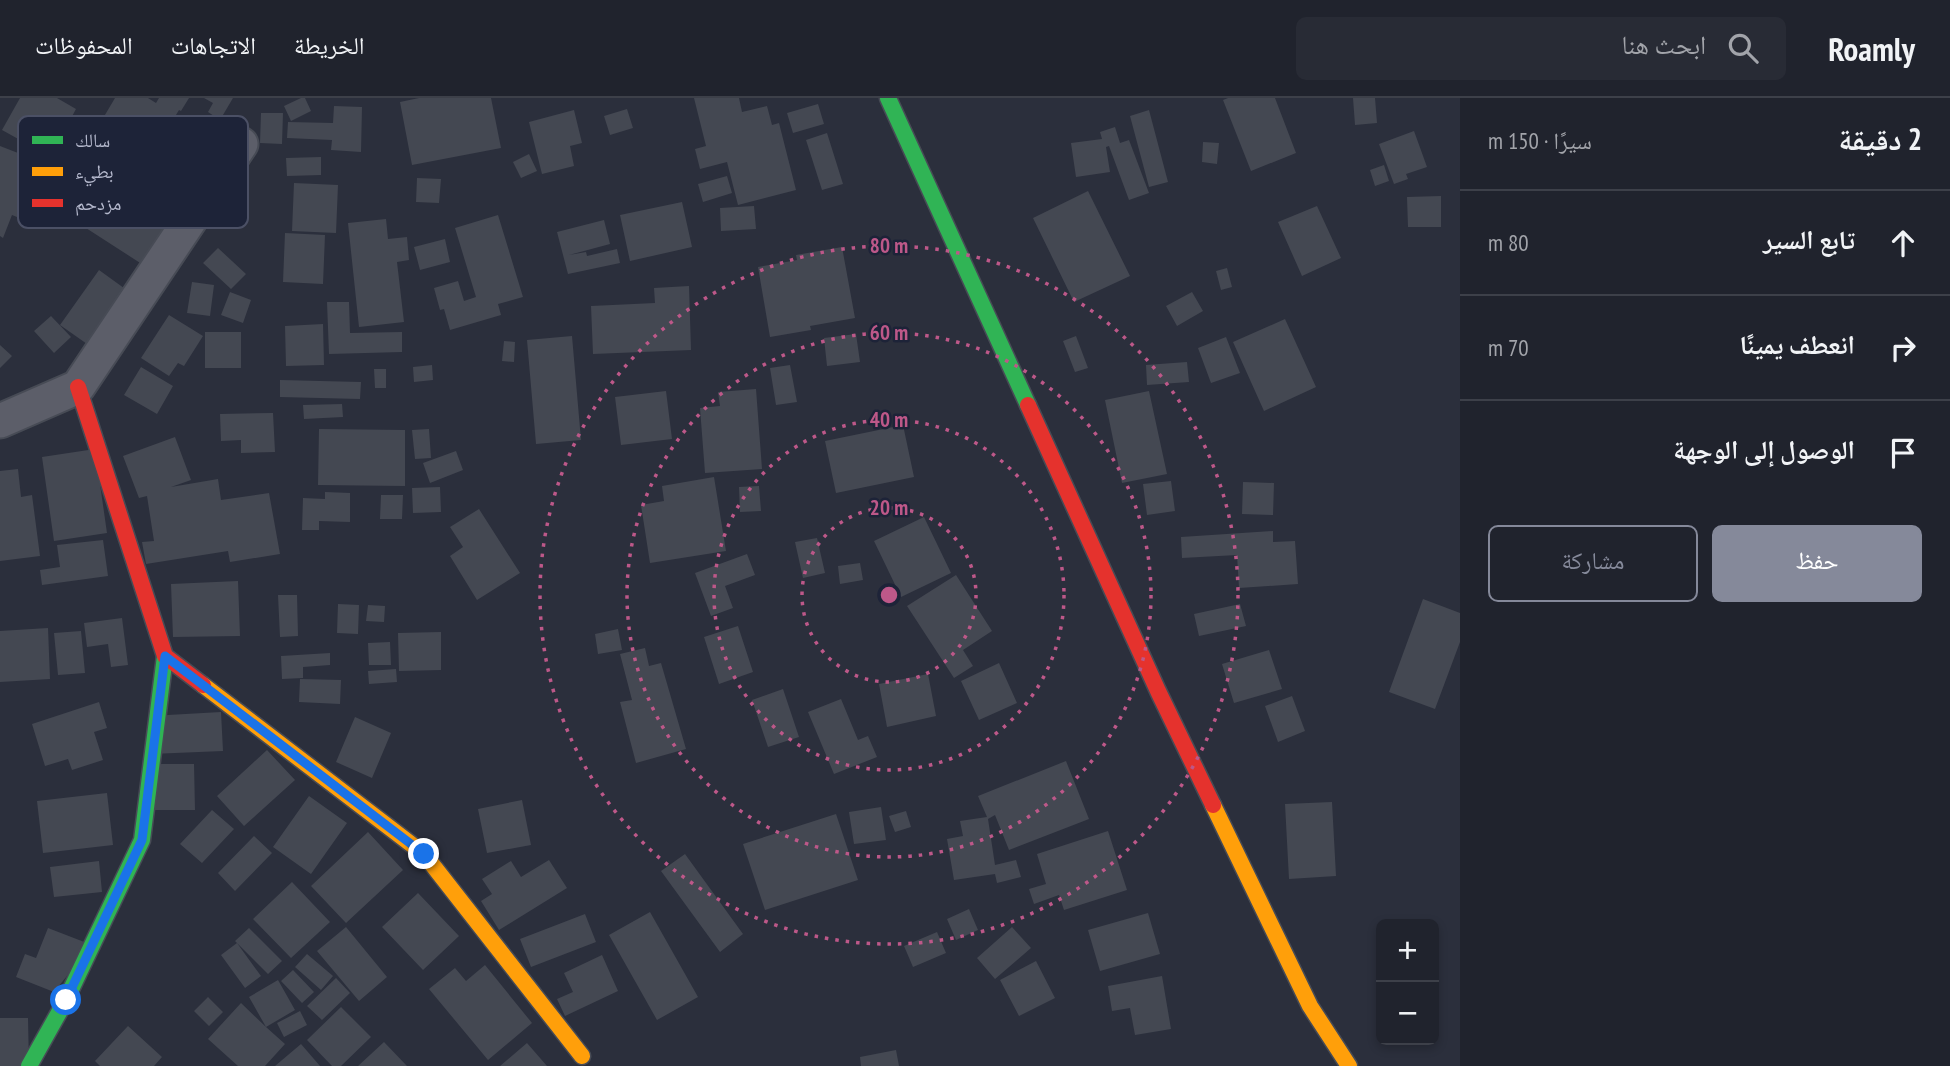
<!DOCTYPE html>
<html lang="ar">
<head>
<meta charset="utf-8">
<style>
	:root { --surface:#20232d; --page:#282b35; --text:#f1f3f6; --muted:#a2a4aa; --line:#3d4049; --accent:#85899a }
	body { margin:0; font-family:"PT Sans Narrow","Noto Naskh Arabic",sans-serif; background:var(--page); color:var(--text); direction:rtl }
	.controls { position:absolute; right:21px; bottom:21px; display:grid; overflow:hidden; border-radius:10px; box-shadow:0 4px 10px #0003 }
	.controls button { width:63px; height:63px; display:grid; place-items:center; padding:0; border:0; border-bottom:2px solid var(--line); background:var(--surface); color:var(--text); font:35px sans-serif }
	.stop { position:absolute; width:21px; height:21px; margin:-16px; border:5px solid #1a73e8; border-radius:50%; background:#fff }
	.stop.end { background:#1a73e8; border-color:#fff; box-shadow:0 2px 7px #0008 }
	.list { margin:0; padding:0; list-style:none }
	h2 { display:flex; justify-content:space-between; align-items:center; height:91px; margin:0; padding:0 28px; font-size:30px }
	h2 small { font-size:23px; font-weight:400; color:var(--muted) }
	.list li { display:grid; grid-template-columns:46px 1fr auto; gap:21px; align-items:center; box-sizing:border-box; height:105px; padding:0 28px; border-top:2px solid var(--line) }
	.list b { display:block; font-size:26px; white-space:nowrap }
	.list em { font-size:23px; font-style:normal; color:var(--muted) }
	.actions { display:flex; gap:14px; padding:21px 28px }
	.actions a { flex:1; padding:16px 0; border:2px solid var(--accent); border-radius:10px; text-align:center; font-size:24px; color:var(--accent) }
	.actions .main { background:var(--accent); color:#fff }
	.icon { flex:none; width:38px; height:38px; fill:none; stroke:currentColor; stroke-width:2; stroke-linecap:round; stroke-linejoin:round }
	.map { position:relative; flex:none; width:1460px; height:968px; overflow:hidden; direction:ltr }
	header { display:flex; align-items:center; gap:42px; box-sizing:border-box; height:98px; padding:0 35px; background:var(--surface); border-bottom:2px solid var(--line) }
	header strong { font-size:33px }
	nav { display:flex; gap:38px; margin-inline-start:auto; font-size:24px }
	.search { width:490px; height:63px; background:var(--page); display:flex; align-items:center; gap:18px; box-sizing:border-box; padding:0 24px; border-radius:10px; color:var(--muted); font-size:26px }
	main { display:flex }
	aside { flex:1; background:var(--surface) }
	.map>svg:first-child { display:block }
	.building { fill:#444852 }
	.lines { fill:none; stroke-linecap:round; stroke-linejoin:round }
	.street-casing { stroke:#474b55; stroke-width:37 }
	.fast-casing { stroke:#474b55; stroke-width:19 }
	.slow-casing { stroke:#474b55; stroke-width:19 }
	.jam-casing { stroke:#474b55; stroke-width:19 }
	.street { stroke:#5c5e69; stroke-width:33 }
	.fast { stroke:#30b455; stroke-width:16 }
	.slow { stroke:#ff9f0a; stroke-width:16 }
	.jam { stroke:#e5322d; stroke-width:16 }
	.route { stroke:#1a73e8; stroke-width:9 }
	.ring { fill:none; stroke:#bd5889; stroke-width:3.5; stroke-dasharray:3.5 7 }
	.key { fill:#1d2338; stroke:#4b5065; stroke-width:2 }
	.key-label { font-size:19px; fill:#b5b9cd }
	.centre { fill:#bd5889; stroke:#1d2338; stroke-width:3.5 }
	.ring-label { font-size:21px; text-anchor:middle; font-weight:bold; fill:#bd5889; stroke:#1d2338; stroke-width:5; stroke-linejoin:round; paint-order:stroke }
</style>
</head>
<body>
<header>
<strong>Roamly</strong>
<div class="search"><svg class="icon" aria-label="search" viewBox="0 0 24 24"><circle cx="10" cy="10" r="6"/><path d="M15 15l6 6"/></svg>ابحث هنا</div>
<nav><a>الخريطة</a><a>الاتجاهات</a><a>المحفوظات</a></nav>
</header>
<main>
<aside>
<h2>2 دقيقة<small>سيرًا · 150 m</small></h2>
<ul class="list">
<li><svg class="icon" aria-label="ahead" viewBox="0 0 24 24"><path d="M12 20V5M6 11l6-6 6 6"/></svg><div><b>تابع السير</b></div><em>80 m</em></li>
<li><svg class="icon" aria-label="right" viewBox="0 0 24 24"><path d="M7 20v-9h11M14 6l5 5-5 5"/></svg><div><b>انعطف يمينًا</b></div><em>70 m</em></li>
<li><svg class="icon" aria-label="arrive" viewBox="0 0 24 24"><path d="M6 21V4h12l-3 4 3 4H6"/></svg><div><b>الوصول إلى الوجهة</b></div></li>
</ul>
<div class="actions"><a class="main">حفظ</a><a>مشاركة</a></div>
</aside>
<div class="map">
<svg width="1460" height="968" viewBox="0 0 1460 968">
	<rect width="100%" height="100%" fill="#2b2f3c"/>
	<!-- building -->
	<path class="building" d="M20,0H57L76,11L69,24L87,33L67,68L2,32Z
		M115,0H148L156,5L159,0H189L181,13L179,12L151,58L99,27Z
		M204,0H233L220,22L208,14L213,5Z
		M301,0H305L311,13L291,23L284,8Z
		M419,0H491L501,50L412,67L400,4Z
		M694,0H739L742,14L767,8L772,27L779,25L796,92L738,107L727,64L700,71L695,51L706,48Z
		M1228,0H1275L1296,55L1251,73L1223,2Z
		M1353,0H1375L1377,25L1355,27Z
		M818,6L824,26L793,35L787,15Z
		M334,8L362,9L361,54L331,52L332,42L287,40L288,24L333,25Z
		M627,11L633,30L610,37L604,18Z
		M574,12L582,45L570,48L574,68L542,76L529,24Z
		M1149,12L1168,84L1149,89L1130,18Z
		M261,15H283L282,46L260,45Z
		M1115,29L1120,45L1129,42L1149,95L1129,102L1109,48L1106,49L1110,74L1076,79L1071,45L1102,41L1100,34Z
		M1414,33L1427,69L1406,76L1408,81L1394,86L1379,46Z
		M827,35L843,86L822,92L806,42Z
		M1203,44L1219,45L1217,66L1202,64Z
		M0,48L67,74L44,130L12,117L3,140L0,138Z
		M529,56L537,73L521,80L513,64Z
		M321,59V77L287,78L286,60Z
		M108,66L189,118L165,181L72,121Z
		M1384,67L1389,83L1375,88L1370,72Z
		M727,78L732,95L703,104L698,86Z
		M417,80L441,81L439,105L416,104Z
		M294,85L338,87L336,135L292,133Z
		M1088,93L1130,178L1074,204L1033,120Z
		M1441,98V129H1408L1407,99Z
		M682,104L692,149L630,163L620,117Z
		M754,108L756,131L721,133L720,110Z
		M1317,108L1341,160L1302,178L1278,124Z
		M498,117L523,199L498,206L501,217L450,232L444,211L440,212L434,190L458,183L464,203L476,199L455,130Z
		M386,121L388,141L407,139L409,162L397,164L404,224L359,229L348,125Z
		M604,122L610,146L569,157L586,154L587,158L617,151L620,165L568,176L557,134Z
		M285,135L325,137L323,186L283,184Z
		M445,141L450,164L420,172L414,149Z
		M842,149L855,220L810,228L811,232L770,239L758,169L797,162L796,157Z
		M218,150L246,176L231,191L203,165Z
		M1227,170L1232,189L1221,192L1216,173Z
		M99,172L146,206L107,260L60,227Z
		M192,184L214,187L210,218L187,215Z
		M689,188L691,252L593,256L591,208L655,205L654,190Z
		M230,194L251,202L243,225L221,217Z
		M1192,194L1203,213L1177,228L1166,208Z
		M327,204H349L350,235L402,234V254L329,256Z
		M169,217L203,238L184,268L178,265L169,278L141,260Z
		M51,218L71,239L54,255L34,233Z
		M1285,221L1316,289L1264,313L1233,244Z
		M323,226L324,267L286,268L285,228Z
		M205,234H241V270H205Z
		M856,236L860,264L827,268L824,240Z
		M572,238L581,342L536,346L527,242Z
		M1076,238L1088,270L1075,274L1063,243Z
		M1226,239L1240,275L1211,285L1198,250Z
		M504,243L515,244L514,264L502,263Z
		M0,247L12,258L0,270Z
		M1187,264L1189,284L1147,287L1146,267Z
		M432,267L433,282L414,284L413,269Z
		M790,267L797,304L776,307L770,270Z
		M141,269L173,288L157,316L124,297Z
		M374,271H386V290H375Z
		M280,282L361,284L360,301L280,299Z
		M756,291L762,371L705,375L700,310L720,308L718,294Z
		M666,293L672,341L621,347L615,299Z
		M1149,293L1167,376L1122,385L1105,302Z
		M342,306L343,319L304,321L303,307Z
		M273,315L275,354L241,355V342L221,343L220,316Z
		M903,327L914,379L836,395L825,343Z
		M319,331L405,332V388L318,387Z
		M429,331L431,360L415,361L412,332Z
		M175,339L191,382L171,389L218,381L221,402L269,395L280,456L230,464L228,453L146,466L142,444L154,443L147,398L139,400L123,358Z
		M95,351L107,435L54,443L42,359Z
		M456,353L463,372L430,385L423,365Z
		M18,371L21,399L32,397L40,458L0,463V373Z
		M714,379L726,453L650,465L641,407L664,403L662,388Z
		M1171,383L1175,413L1147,417L1143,386Z
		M1243,384L1274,385L1273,417L1242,416Z
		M759,388L761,413L740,414L739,389Z
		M440,389L441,414L413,415L412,390Z
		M325,394L350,395V424L319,423V432H302L303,400L325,401Z
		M381,397H403L402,421H380Z
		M479,411L520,475L477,502L450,458L463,449L450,429Z
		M924,419L951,475L901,499L874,443Z
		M1273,433V444L1295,443L1298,486L1239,490L1237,457L1182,460L1181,439Z
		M817,440L825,475L803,480L795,444Z
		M103,442L108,478L42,487L40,472L60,469L57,447Z
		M747,456L755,477L725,488L733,510L711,518L695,475Z
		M860,465L863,482L840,486L838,468Z
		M956,477L992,533L963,552L973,568L954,580L907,508Z
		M238,483L240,538L173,539L171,486Z
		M278,497H297L298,538L280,539Z
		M1423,501L1460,515V544L1435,611L1389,594Z
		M338,506L359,507L358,536L337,535Z
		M1240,506L1246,528L1199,538L1194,516Z
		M368,507L385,508L384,524L366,523Z
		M122,520L128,567L111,569L108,546L87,549L84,525Z
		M738,528L753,574L719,586L704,539Z
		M48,530L50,581L0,584V533Z
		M618,531L622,552L598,556L595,536Z
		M81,533L85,575L58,577L54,535Z
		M441,534V572L399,573L398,535Z
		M390,544L391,567H369L368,545Z
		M645,550L649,568L661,565L686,651L636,665L620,604L632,602L620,556Z
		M1269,552L1282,591L1234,605L1222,566Z
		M330,555V567L303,569V580L282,581L281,558Z
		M999,565L1017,605L979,622L961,583Z
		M396,571L397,584L369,586L368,573Z
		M928,576L936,618L887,629L879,586Z
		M300,581L341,582L340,606L299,604Z
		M783,591L799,639L768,649L752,602Z
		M1292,598L1305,633L1278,644L1265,608Z
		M841,601L858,642L868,638L877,659L834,676L808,614Z
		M99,604L107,630L94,634L103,662L72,672L68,661L45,668L32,626Z
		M221,614L223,653L151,656L150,618Z
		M355,619L391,635L372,680L336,664Z
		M267,652L295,682L244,728L217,698Z
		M1066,663L1089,721L1009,752L995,717L988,721L995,767L1016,762L1021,779L997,785L995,776L954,782L947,741L963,738L960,723L987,719L978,698Z
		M145,666H194L195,712H146Z
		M107,695L113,747L43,755L37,703Z
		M309,698L347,725L311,776L273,749Z
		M522,702L531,747L487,755L478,711Z
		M1332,704L1336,778L1289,781L1285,706Z
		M881,709L886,742L854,746L849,714Z
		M212,712L234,731L202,765L180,746Z
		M906,713L911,729L895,734L889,718Z
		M836,716L858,782L765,812L743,746Z
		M1108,733L1127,792L1064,812L1059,797L1034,806L1029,791L1046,786L1037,756Z
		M368,734L403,772L346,825L311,788Z
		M254,738L272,755L235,793L218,775Z
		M685,756L743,836L720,854L661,773Z
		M549,762L567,790L499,832L481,803L492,796L482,781L511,763L521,779Z
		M99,763L102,794L54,799L50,769Z
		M292,784L330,824L291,860L253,821Z
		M418,795L459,838L423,872L382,829Z
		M969,811L978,832L956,842L947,821Z
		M650,814L698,899L657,922L609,837Z
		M1148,815L1160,856L1100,873L1088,832Z
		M585,816L596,844L531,869L520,841Z
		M346,829L387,879L359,903L317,853Z
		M1012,829L1031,850L995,881L977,860Z
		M48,830L92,847L54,894L16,879L25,856L36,860Z
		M249,830L282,863L268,876L237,845L261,878L245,890L221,857L237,845L235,843Z
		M937,834L946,855L913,869L904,848Z
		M307,856L333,878L321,892L295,869Z
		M602,857L618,893L565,918L557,901L573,894L564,875Z
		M1036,863L1055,900L1019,918L1000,882Z
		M485,867L532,925L488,962L429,891L455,870L466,883Z
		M293,872L314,894L302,905L281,883Z
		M1162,878L1171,931L1135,937L1130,910L1112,913L1108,888Z
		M336,880L350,895L322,922L307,908Z
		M278,882L295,912L266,929L285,946L265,968H238L208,941L241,905L266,929L249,899Z
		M208,899L223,914L209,928L194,913Z
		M341,909L371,939L341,968H332L307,942Z
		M300,913L307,927L284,939L277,925Z
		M0,920H28L29,968H0Z
		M128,928L162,959L154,968H100L95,963Z
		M384,944L407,968H358Z
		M527,945L547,968H500Z
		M301,946L320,968H275Z
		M896,952L899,968H861L860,959Z"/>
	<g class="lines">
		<defs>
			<path id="street" d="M0,323L78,289L241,46"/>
			<path id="fast" d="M888,0L1028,307
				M29,968L66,902L142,742L165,558"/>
			<path id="slow" d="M203,587L424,756L582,958
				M1213,707L1310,908L1349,968"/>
			<path id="jam" d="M78,289L165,558L203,587
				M1028,307L1158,593L1213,707"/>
		</defs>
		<!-- street casing -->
		<use href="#street" class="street-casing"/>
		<!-- fast casing -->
		<use href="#fast" class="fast-casing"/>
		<!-- slow casing -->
		<use href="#slow" class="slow-casing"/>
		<!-- jam casing -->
		<use href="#jam" class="jam-casing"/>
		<!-- street -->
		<use href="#street" class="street"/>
		<!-- fast -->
		<use href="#fast" class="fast"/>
		<!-- slow -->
		<use href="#slow" class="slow"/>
		<!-- jam -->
		<use href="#jam" class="jam"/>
	</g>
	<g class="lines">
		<!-- route -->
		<path class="route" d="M66,902L142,742L165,558L424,756"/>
	</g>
	<!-- distance rings -->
	<g class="ring">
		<circle cx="889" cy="497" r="87"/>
		<circle cx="889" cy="497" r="175"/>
		<circle cx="889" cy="497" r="262"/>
		<circle cx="889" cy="497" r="349"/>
	</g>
	<!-- legend -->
	<rect x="18" y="18" width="230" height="112" rx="10" class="key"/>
	<rect x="32" y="38" width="31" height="8" fill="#30b455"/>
	<rect x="32" y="69" width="31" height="9" fill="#ff9f0a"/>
	<rect x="32" y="101" width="31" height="8" fill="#e5322d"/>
	<g class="key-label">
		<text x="75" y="49">سالك</text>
		<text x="75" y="80">بطيء</text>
		<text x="75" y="112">مزدحم</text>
	</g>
	<circle cx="889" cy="497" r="10" class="centre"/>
	<g class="ring-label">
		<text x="889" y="155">80 m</text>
		<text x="889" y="242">60 m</text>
		<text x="889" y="329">40 m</text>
		<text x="889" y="417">20 m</text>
	</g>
</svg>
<div class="controls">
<button>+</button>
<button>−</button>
</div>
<div class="stop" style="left:66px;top:902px"></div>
<div class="stop end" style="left:424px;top:756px"></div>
</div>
</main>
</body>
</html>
